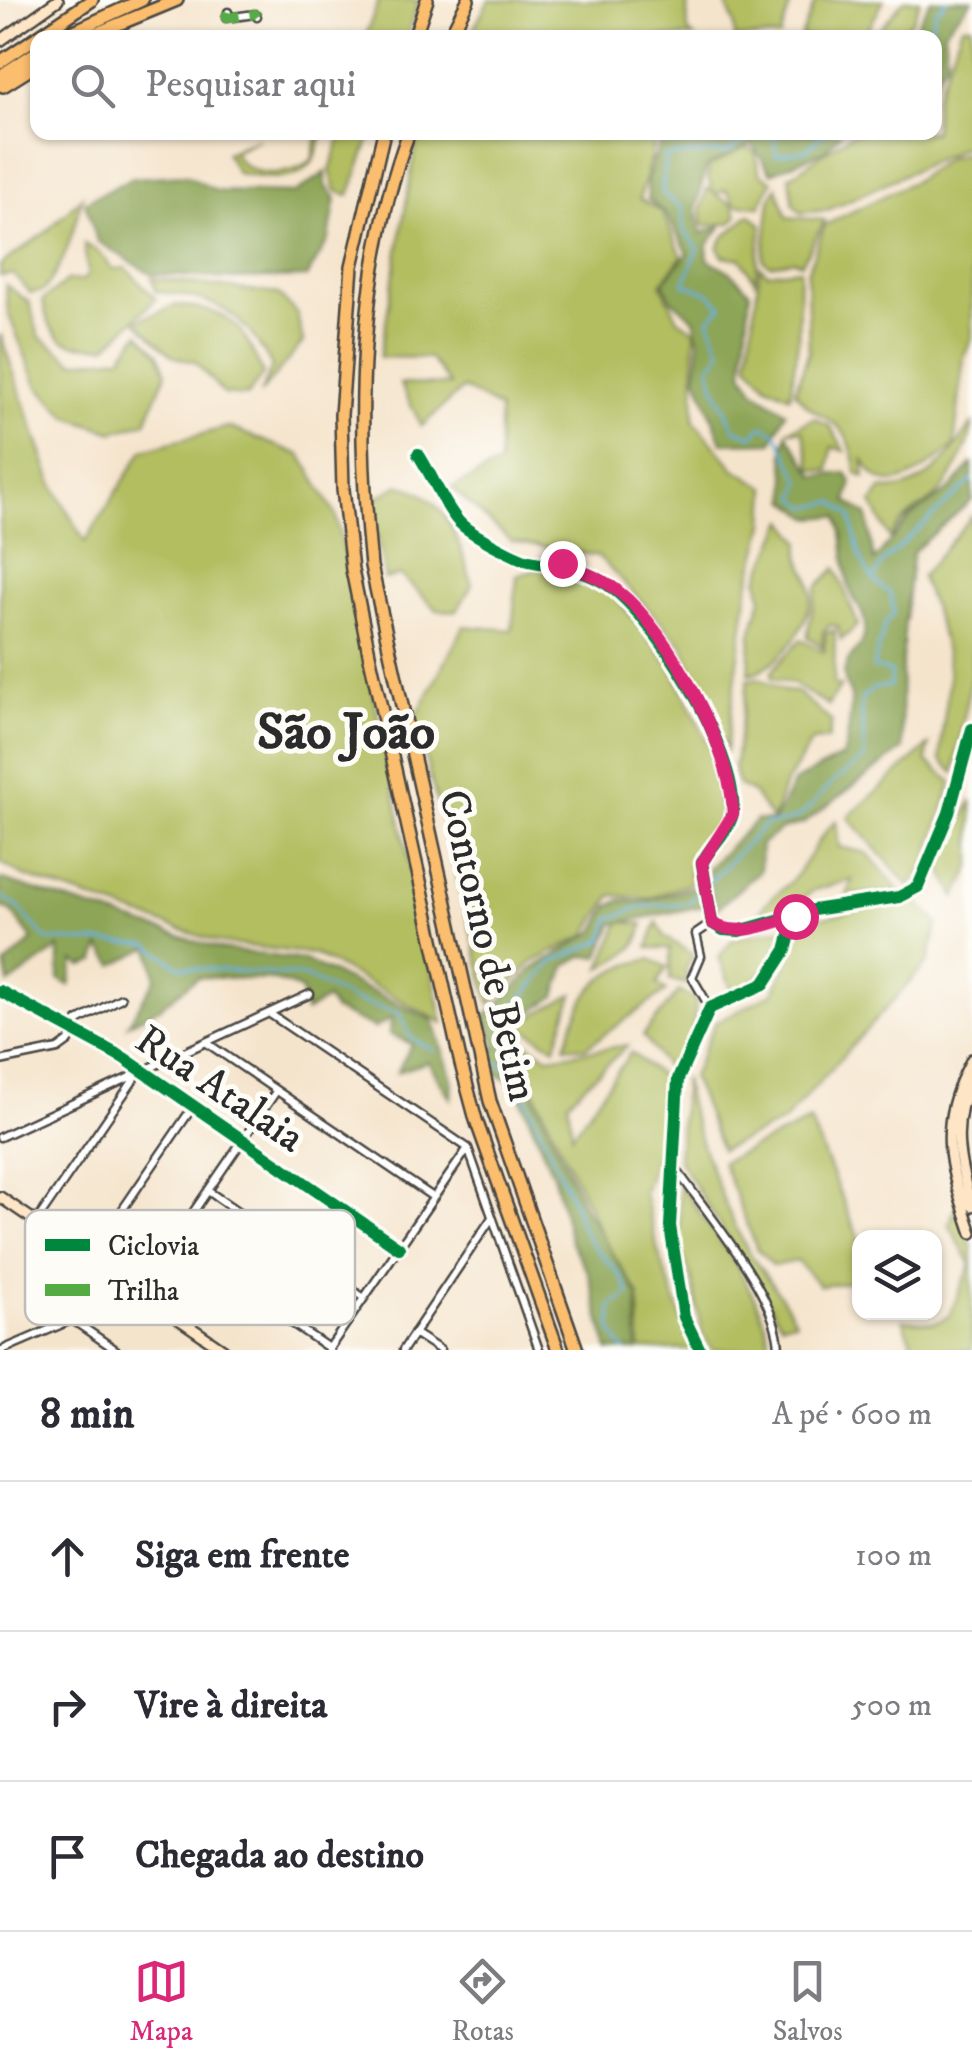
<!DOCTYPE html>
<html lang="pt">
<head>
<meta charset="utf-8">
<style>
	:root { --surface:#fff; --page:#f2f2f3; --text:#2b2b33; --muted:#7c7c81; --line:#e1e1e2; --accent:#db2777 }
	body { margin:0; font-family:"IM FELL DW Pica",serif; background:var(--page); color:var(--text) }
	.controls { position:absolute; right:30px; bottom:30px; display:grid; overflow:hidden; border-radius:20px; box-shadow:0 2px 8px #0004 }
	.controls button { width:90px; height:90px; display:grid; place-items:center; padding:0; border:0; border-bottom:2px solid var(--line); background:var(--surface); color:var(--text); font:50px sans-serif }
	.stop { position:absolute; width:30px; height:30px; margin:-22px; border:8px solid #db2777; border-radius:50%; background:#fff }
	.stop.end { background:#db2777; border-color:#fff; box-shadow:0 2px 10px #0008 }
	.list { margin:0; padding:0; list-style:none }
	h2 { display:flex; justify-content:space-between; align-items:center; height:130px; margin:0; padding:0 40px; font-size:42px }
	h2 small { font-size:32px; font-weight:400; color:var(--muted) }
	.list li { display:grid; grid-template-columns:65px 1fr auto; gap:30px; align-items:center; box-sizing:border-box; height:150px; padding:0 40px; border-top:2px solid var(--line) }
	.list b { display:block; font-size:38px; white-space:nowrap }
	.list em { font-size:32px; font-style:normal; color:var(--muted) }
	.icon { flex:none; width:55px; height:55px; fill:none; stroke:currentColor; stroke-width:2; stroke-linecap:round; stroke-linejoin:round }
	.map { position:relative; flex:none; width:972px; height:1350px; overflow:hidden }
	.search { position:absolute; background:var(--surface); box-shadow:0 2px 8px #0004; left:30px; right:30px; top:30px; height:110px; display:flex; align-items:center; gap:25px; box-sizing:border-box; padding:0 35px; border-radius:20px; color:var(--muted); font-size:38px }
	.sheet { height:580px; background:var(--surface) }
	nav { display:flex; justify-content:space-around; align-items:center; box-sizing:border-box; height:140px; border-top:2px solid var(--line); background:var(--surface); font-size:28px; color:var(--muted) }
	nav a { display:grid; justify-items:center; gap:5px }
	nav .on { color:var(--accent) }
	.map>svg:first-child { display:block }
	.green { fill:#b2be60; stroke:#6e7446; stroke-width:2.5 }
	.forest { fill:#8da556; stroke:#5c6840; stroke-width:2.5 }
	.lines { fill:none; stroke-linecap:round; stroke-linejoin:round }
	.stream { stroke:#65b2de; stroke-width:2.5 }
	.street-casing { stroke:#494743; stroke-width:11 }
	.secondary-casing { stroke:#494743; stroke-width:14 }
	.highway-casing { stroke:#494743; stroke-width:16 }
	.street { stroke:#fff; stroke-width:6 }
	.secondary { stroke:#fde5c5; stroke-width:9 }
	.highway { stroke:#fbbd6e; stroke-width:11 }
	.quiet { stroke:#54ab44; stroke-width:10; stroke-dasharray:20 10; stroke-linecap:butt }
	.cycleway-casing { stroke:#fdfcf7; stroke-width:19 }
	.cycleway { stroke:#00873e; stroke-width:12 }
	.route { stroke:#db2777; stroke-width:12 }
	.labels { text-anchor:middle; stroke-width:10; stroke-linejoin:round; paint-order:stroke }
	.street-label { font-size:42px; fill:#2b2b2b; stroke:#fdfcf7 }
	.district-label { font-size:52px; font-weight:bold; fill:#2b2b2b; stroke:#fdfcf7 }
	.key { fill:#fdfcf7; stroke:#bebdba; stroke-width:2.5 }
	.key-label { font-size:28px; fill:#2b2b2b }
</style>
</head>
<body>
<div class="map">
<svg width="972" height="1350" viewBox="0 0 972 1350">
	<rect width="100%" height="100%" fill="#fdfcf7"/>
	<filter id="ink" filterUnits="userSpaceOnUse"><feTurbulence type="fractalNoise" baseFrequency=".01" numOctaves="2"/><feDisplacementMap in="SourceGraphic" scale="20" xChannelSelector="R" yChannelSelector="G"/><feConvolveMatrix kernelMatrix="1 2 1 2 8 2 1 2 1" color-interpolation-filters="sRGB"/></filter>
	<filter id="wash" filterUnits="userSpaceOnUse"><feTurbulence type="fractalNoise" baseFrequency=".0048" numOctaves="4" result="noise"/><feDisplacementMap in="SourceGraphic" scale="40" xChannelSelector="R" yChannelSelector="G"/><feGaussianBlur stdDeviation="2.25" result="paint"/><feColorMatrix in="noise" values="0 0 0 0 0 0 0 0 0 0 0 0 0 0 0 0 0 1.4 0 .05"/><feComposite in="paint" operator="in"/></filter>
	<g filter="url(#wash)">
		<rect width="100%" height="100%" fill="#f5e4cc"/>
		<!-- green -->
		<path class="green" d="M379,0H419L407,37H365Z
			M489,0H687L688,32L694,37H469Z
			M724,0H792L780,37L735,38L734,23Z
			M816,0H884L864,37H801Z
			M904,0H920L913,19L898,37H873Z
			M972,25V143L828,210L801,213L793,204L790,176L853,133L934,132L935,99L962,26Z
			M318,133H321C318,184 278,182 237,173L226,153L258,139L234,152C244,179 292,178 312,160Z
			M342,133H372L349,195L336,191L330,170Z
			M418,133H670L655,140L640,199L662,212L682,256L661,284L678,319L695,330L694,421L735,469L767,488L765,524L748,589L726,750L683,645L598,556L511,541L452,488L499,464V409L463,388L422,426L400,384L450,385L430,358L380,357Z
			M745,147L755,152L760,173L772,181L760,206L736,205L726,190L715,194L732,204L738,215L731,223L703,226L701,210L707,188L714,193L708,178L709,167Z
			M972,152V338L964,356L954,447C924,468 885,508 863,458L865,477L857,474C847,407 822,430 795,391L809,351L807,272L825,225L914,181L949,157Z
			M777,187L787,217L825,220L802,263L793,260L770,265L763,260L770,200Z
			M82,197C73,231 66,264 43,291L30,293L13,274L0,276V265L46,232Z
			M750,214L762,225L755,281L741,259L723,256L718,248L723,238Z
			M84,244L99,252L113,269L126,268L156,299L107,346C67,348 49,342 43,300L68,280L82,281L88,274Z
			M760,266L767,273L800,269L798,342L790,396L767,385L748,363Z
			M152,278L278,294L297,314L303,342L260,394L272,367C245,314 216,296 156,292Z
			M6,285L29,302L39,336L74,362L121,357L139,333L158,353L166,373L146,422L113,432L68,417L37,385L8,313Z
			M177,305C234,312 240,323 263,374L247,396L224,394L195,362L172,356L136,321Z
			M0,334L53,485L85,542L143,450L228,427L301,455L336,516L443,1023L314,954L220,943L24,876L0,862Z
			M814,418L830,426L845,451L832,447L829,471L812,469L803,431L789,430Z
			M972,424C972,443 947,490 930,501C912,513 901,518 890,539L872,503L881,489C925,494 950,455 972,424Z
			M399,485C446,494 461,544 472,585L457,611L437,610L400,575L385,579L371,501Z
			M972,516V672L954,773L941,760C939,728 951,700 948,668C946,639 931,604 921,577Z
			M785,520L801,542C796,562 809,570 811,588C815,619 779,669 749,674L751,633L762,598L758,579Z
			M547,566L613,594L672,668L721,770L720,823L690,865L691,883L649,899L612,895L586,935L533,962L490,1004L415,719L464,626L512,630L517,576Z
			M836,568L858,625L841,640L838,626L830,625L823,632L822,646L808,637V631L817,587Z
			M835,630L834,685L841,686L828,705L793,684L772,678V671L801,639L824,652L826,633Z
			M759,678L784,691L797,692L832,722L828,739L812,741L784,786L773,820L753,793L738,784L734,769L748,680Z
			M929,745L926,761L952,782L926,863L910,887L848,817Z
			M972,800V865L956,898L940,866Z
			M836,821L839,847L867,853L900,891L847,895L852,880L814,890L779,916L756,920C762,901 780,894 793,879C809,860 817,838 836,821Z
			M915,899L938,923L928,962L783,1122L721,1150L692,1077L715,1023L774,992L805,921Z
			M620,922L643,924C639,950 624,956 601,968Z
			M657,922L665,937L694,955L686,968L687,984L670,980V948H648Z
			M783,928L785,936C771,959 759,983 732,991L719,957L733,939Z
			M651,959L667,967L657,984L666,991L585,1048L565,1046C584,992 593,971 651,959Z
			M679,991L695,999C698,1027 684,1050 671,1074L643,1035Z
			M573,994L555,1048L518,1024Z
			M516,1037L549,1057L628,1045L568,1101L572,1135L631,1052L671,1085L662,1135L644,1193L659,1255L693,1350L640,1349L639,1295L605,1242L533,1088Z
			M684,1078C687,1113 731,1226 751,1255C766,1278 783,1295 795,1321L781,1323L678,1159Z
			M810,1121L859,1239V1281L820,1286L797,1261L773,1266L757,1249L722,1162Z
			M679,1183C708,1227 768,1298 770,1350H712L702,1332L692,1280L680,1250Z
			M956,1205L972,1247V1350H915L903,1320L935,1323L949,1316L971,1265L949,1225Z"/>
		<!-- forest -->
		<path class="forest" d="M930,0H972L944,31L947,59L935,80L934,38L910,37Z
			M728,133H841L824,151L771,173L752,144L706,167L696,209L701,233L722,226L707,246L708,259L732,273L750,292L743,372L754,390L786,412L772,442L722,443L697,377L699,341L694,319L672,300L663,283L688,253L666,214L648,199L647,179L659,146L675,136L706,140Z
			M326,172V186L336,198L329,239L307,277L233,279L151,274L97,241L85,202L132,178L185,175L217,191L295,193Z
			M787,434L815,476L846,473L852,482L847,501L867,515L874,561L910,517L948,491L972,464V500L913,552C904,618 898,682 903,749L804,823L782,829L761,844L760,871L714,911L708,868L756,820L774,821L794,782L843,756C847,747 852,705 851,696C849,689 844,682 844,674C845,655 865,651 865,627C866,612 851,599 848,584C843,561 846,539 838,516L811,518L787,500C791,476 778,459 787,434Z
			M0,879L220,949L304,960L433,1020L452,1079L451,1099L428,1062L397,1072L412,1044L389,1034L392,1018L375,1028L334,1010L327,999L305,1012L301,989L274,980L198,977L159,1008L128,1024L156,978L150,947L114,965L100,947L96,961L82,966L74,961L70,986L59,979V948L9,984L5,965L33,940L11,911L0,906Z
			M699,885L703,906L613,924L599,957L582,956L566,966L556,996L516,1022L512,1033L535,1098L584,1207L638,1295L637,1350H608L588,1272L571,1243L554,1177L514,1081L489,1071L487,1051L498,1047L484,1018L533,969L595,931L609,906L621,900L644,902Z"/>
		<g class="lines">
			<!-- stream -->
			<path class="stream" d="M928,38L935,12L946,0
				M765,132L775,138L776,155L807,150L825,132
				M873,580L883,562L972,480
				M708,883L766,824C807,822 806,809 832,783C842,774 855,768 864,758C866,736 859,717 862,698L874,688L890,686L891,672L873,668L885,624L894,613L890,593C861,576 856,545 851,515L834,502L808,507L796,498L801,482L777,434L763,426L752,436L734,429C726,407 712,388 710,366L721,353L709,319L722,306L707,292L684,284L698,248L684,231L682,208L662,193L665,156L728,152L756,132
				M0,896L18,907L47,940L147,944L180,967L304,976L353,1000L399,1013L410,1037L434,1051
				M493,1062L504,1065L517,1080
				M624,1350L612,1332L611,1306L629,1294C618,1258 585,1255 575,1207L518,1081L502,1023L552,962L603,940L610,919L639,907L688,903L702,889"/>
		</g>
	</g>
	<g filter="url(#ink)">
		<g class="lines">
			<defs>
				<path id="street" d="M228,12L226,18L255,14L257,17
					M418,454C431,473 447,512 462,525C472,534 516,558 529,561C555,566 576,567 601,581C652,608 739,754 733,812C731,831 710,845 702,863L712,923L723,930L739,931L813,910L899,897L918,887L949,813L972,729
					M0,991L124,1058L399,1248
					M710,1008L692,977L701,956L696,934L712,923
					M270,1014L468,1148L539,1350
					M207,1043L433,1197
					M0,1061L58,1049L69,1041L78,1021L121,998
					M0,1137L310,994
					M674,1166C705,1211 779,1296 779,1350
					M211,1193L364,1298
					M36,1222L137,1075
					M174,1243L330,1349
					M90,1257L192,1108
					M74,1321L116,1350
					M414,1333L440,1350
					M2,1350L139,1291L275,1093
					M328,1350L468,1148
					M403,1350L491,1219
					M700,1350L684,1317L670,1226L678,1079L710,1008L764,984L786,950L795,916"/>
				<path id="secondary" d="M0,41L58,0
					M972,1059C936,1126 948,1164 972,1233
					M972,1079C950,1122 958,1162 972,1206
					M0,1197L224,1350"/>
				<path id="highway" d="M59,38L142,0
					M85,38L177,0
					M414,38L427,0
					M449,38L468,0
					M0,62L92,0
					M0,76L38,51
					M3,86L38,64
					M384,132L352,266L341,415L343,489L352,570L370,658L461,1064L476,1120L558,1350
					M409,132C357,272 356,420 371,566L490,1101L577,1350"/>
			</defs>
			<!-- street casing -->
			<use href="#street" class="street-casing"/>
			<!-- secondary casing -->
			<use href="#secondary" class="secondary-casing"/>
			<!-- highway casing -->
			<use href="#highway" class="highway-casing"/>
			<!-- street -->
			<use href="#street" class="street"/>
			<!-- secondary -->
			<use href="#secondary" class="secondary"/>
			<!-- highway -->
			<use href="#highway" class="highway"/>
			<!-- quiet -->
			<path class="quiet" d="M228,12L226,18L255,14L257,17"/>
			<defs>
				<path id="cycleway" d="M418,454C431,473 447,512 462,525C472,534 516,558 529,561C555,566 576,567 601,581C652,608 739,754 733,812C731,831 710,845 702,863L712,923L723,930L739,931L813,910L899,897L918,887L949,813L972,729
					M0,991L124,1058L399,1248
					M700,1350L684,1317L670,1226L678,1079L710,1008L764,984L786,950L795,916"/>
			</defs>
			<!-- cycleway casing -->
			<use href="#cycleway" class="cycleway-casing"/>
			<!-- cycleway -->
			<use href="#cycleway" class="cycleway"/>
		</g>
	</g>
	<g class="lines" filter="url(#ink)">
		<!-- route -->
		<path class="route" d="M562,563C581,571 602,578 618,591C670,631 732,750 733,814L702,863L712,923C737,938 769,925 795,916"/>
	</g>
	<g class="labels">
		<!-- street labels -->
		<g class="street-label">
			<text transform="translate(490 945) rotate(77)" y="15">Contorno de Betim</text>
			<text transform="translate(221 1087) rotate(34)" y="15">Rua Atalaia</text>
		</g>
		<!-- district labels -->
		<g class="district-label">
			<text x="346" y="748">São João</text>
		</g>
	</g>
	<!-- legend -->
	<rect x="25" y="1210" width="330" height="115" rx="15" class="key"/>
	<rect x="45" y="1239" width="45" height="12" fill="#00873e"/>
	<rect x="45" y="1284" width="45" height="12" fill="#54ab44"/>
	<g class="key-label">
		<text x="108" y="1255">Ciclovia</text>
		<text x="108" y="1300">Trilha</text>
	</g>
</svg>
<div class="controls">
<button><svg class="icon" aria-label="layers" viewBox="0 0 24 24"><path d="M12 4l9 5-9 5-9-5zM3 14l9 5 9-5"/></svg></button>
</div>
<div class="stop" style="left:795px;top:916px"></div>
<div class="stop end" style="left:562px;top:563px"></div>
<div class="search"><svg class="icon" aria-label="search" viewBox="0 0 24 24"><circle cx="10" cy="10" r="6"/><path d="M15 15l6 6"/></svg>Pesquisar aqui</div>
</div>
<section class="sheet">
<h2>8 min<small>A pé · 600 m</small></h2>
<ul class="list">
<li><svg class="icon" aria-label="ahead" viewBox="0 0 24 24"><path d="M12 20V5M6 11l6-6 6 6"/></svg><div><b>Siga em frente</b></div><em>100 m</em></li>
<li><svg class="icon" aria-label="right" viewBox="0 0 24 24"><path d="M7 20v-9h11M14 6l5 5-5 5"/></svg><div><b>Vire à direita</b></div><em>500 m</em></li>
<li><svg class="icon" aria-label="arrive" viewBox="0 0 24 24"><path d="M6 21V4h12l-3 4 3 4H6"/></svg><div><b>Chegada ao destino</b></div></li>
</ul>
</section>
<nav>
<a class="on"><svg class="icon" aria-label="map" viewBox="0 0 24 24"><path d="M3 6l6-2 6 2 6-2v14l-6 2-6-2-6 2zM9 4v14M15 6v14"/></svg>Mapa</a>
<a><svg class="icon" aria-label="directions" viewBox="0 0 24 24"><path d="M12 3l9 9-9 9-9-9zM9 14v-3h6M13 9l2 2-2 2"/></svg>Rotas</a>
<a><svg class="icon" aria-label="saved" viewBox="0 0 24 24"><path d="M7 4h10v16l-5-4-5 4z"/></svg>Salvos</a>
</nav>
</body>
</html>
